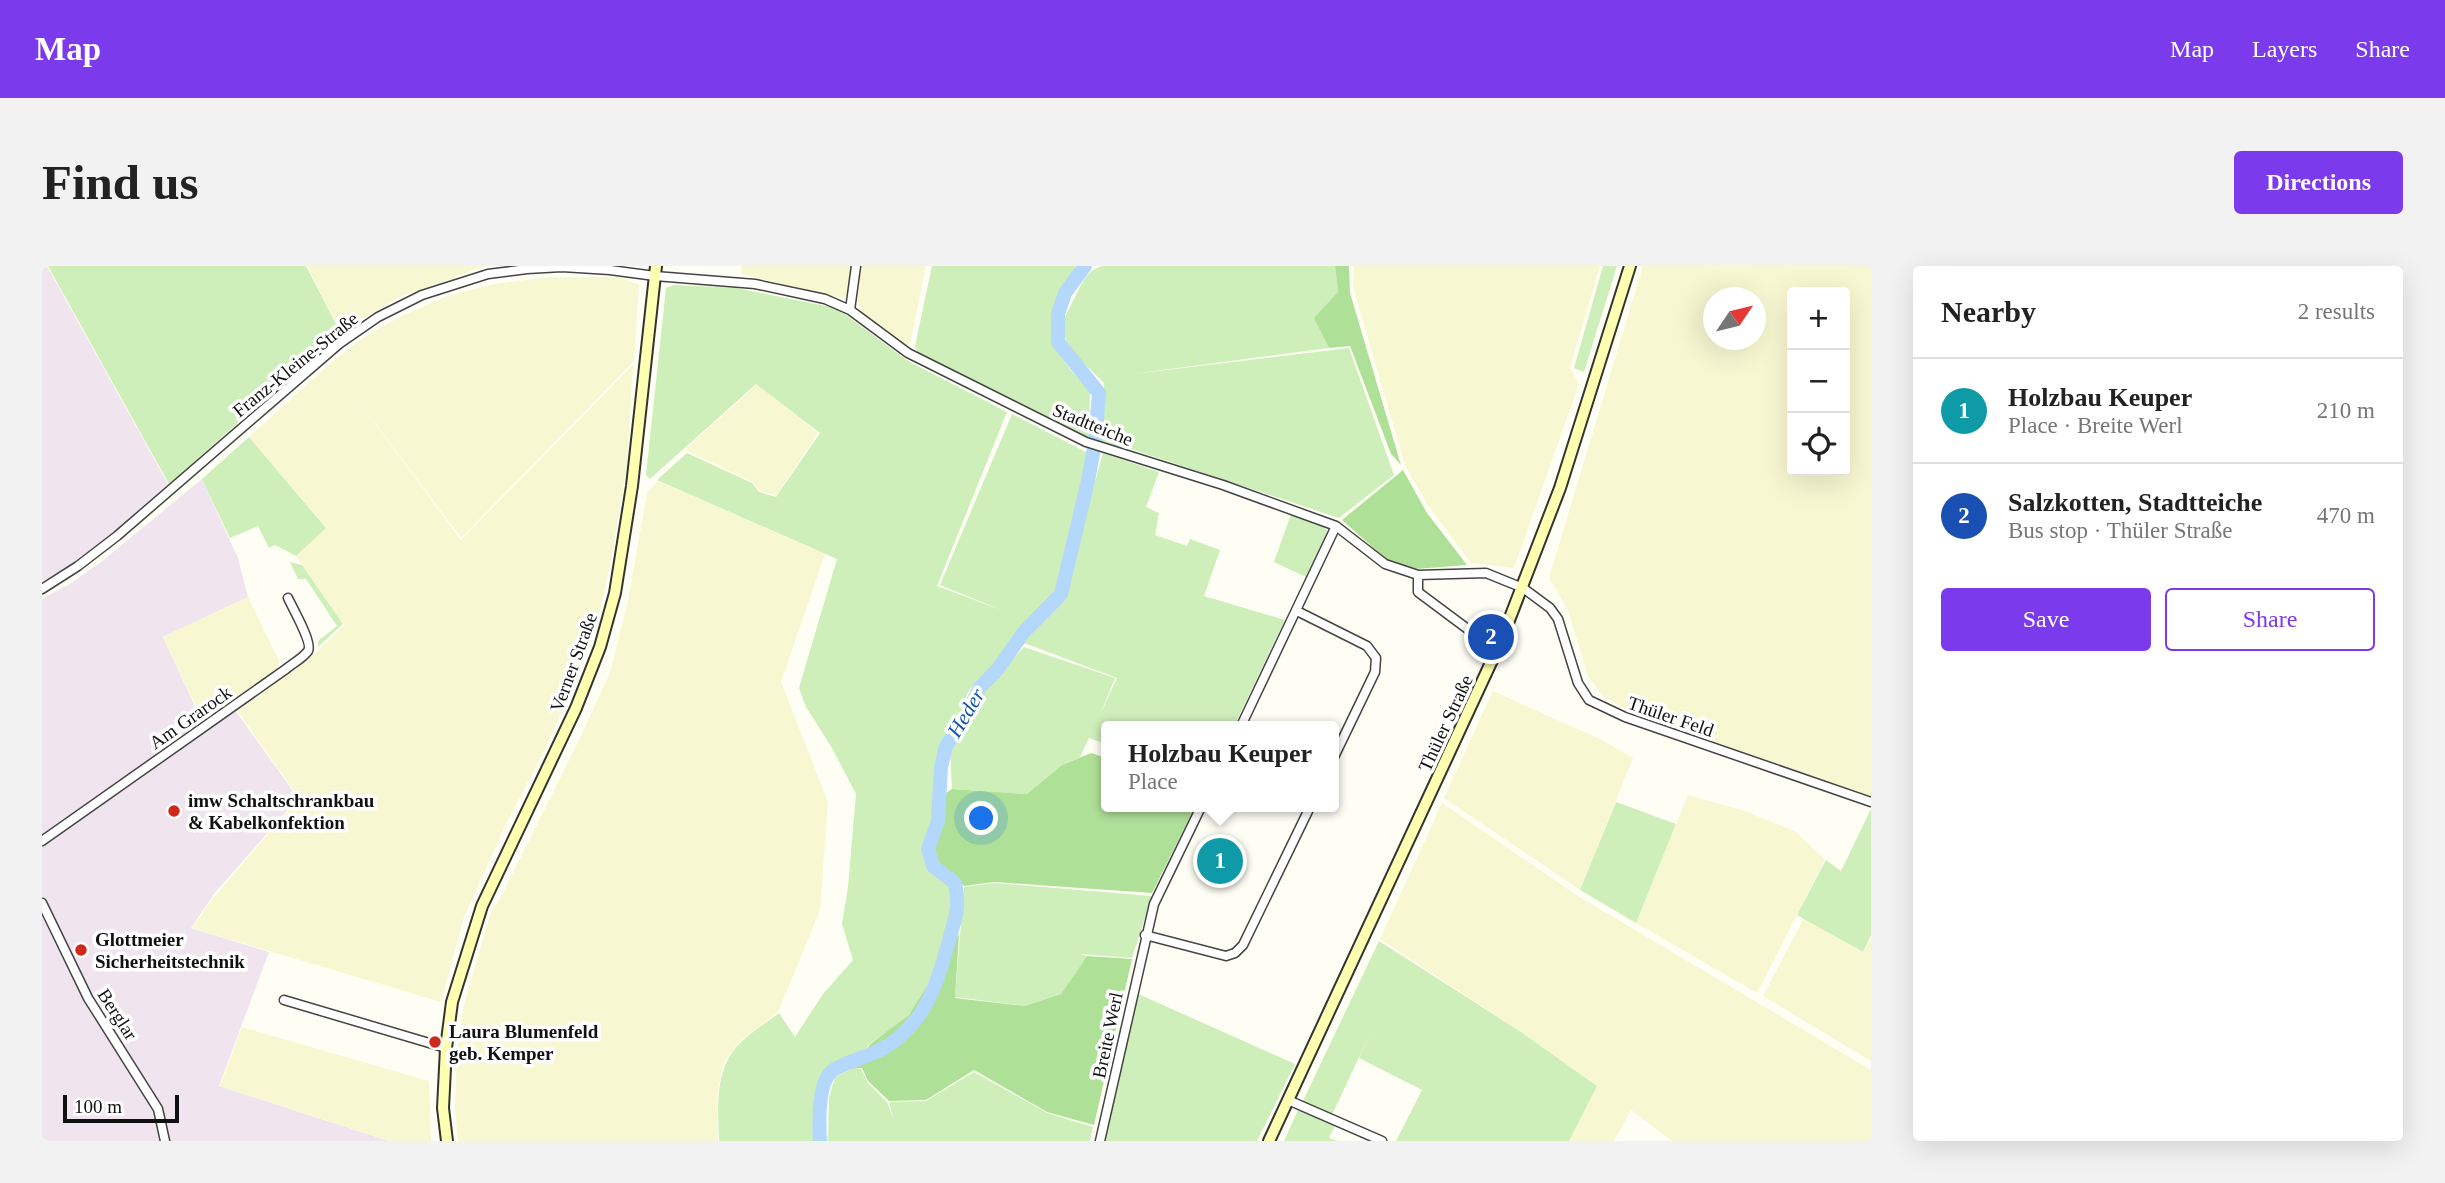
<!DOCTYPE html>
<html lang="en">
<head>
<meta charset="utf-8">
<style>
	:root { --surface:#fff; --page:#f2f2f2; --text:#222; --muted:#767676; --line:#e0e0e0; --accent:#7c3aed }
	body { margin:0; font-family:Georgia,serif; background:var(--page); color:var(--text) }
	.controls { position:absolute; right:21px; top:21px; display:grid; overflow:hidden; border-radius:7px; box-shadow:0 7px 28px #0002 }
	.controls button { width:63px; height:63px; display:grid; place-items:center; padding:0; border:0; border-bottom:2px solid var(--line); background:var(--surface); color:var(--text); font:35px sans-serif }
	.compass { position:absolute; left:1661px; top:21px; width:63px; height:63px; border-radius:50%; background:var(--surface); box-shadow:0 7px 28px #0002; rotate:55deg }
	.scale { position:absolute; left:21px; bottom:18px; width:116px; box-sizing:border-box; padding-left:7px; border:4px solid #111; border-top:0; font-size:19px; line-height:24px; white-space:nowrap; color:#111; -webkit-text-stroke:5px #fff; paint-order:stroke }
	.you { position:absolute; left:940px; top:553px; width:24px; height:24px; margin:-18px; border:5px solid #fff; border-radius:50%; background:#1a73e8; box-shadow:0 0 0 10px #1a73e833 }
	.badge { display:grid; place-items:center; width:46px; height:46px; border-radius:50%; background:var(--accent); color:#fff; font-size:23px; font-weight:700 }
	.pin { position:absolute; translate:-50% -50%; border:4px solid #fff; box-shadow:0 2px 7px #0006 }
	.popup { position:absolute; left:1059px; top:455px; width:238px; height:91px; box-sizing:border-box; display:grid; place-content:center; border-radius:7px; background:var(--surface); filter:drop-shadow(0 2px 5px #0005); font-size:23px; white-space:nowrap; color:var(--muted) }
	.popup b { font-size:26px; color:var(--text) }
	.popup::after { content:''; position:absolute; left:50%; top:100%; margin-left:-14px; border:14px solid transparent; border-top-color:var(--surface) }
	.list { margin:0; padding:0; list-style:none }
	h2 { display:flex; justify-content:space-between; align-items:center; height:91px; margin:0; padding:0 28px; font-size:30px }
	h2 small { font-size:23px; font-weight:400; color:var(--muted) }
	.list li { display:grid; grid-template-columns:46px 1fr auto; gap:21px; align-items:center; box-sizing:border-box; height:105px; padding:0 28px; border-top:2px solid var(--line) }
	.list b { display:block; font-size:26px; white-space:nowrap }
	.list p { margin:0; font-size:23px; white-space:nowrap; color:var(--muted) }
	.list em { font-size:23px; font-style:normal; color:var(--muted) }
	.actions { display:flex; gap:14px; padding:21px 28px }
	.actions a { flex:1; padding:16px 0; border:2px solid var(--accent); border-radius:7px; text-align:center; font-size:24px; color:var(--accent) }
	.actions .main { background:var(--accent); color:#fff }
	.icon { flex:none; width:38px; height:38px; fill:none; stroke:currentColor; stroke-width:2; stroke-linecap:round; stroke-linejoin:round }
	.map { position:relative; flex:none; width:1829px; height:875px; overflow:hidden; border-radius:7px }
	header { display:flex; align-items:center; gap:42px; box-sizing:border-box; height:98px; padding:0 35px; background:var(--accent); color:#fff }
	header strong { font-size:33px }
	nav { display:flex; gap:38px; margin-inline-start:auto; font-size:24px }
	.intro { display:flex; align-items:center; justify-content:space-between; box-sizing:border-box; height:168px; padding:0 42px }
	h1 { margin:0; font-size:49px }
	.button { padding:18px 32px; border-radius:7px; background:var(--accent); color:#fff; font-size:24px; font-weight:700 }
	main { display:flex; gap:42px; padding:0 42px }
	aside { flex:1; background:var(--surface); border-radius:7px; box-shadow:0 7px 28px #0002 }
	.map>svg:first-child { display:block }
	.industrial { fill:#f0e5ef }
	.farmland { fill:#f7f8d1; fill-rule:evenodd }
	.green { fill:#ceeeba }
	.forest { fill:#afe097 }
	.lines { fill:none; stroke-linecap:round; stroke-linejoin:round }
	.river { stroke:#b4d8fb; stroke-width:14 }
	.minor-casing { stroke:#444; stroke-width:11 }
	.secondary-casing { stroke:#333; stroke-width:14 }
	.minor { stroke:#fff; stroke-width:8 }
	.secondary { stroke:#feffb0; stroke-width:10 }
	.poi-dot { fill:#cf291b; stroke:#fff; stroke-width:2.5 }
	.labels { text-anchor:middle; stroke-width:7; stroke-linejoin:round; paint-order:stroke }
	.street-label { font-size:19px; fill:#111; stroke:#fff }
	.poi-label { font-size:19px; font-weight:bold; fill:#111; stroke:#fff; text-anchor:start }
	.water-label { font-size:21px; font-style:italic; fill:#0d54b0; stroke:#fff }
</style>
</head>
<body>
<header>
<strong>Map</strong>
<nav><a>Map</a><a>Layers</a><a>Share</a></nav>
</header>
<div class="intro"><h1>Find us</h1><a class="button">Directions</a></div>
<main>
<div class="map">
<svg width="1829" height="875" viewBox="0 0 1829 875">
	<rect width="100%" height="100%" fill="#fffef5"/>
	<!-- industrial -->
	<path class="industrial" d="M0,0H5L126,218L66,271L25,301L0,316Z
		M160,213L196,292L206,331L121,371L164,464L193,444L256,532L172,628L149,662L227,686L177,820L347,875H0V333L29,317L59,296Z"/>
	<!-- farmland -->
	<path class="farmland" d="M265,0H443L358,31L298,66Z
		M699,0H810V17L805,29L797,32L700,8Z
		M818,0H884L868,78L863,80L821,49L815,33L818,18Z
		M1312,0H1558L1528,102L1537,118L1472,302L1429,297L1385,238L1363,199L1311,21Z
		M1601,0H1829V532L1586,445L1560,429L1546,410L1526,344L1507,312ZM1750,26H1803V205H1750ZM1672,32H1714V74H1672Z
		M510,11H577L597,19L592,95L419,272L292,102L419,274L591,99L585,200L570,289L556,354L538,403L506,477L463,560L422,651L399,736L150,662L171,632L257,532L194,443L272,389L302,359L254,290L284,261L207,171L289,97L318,74L352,54L405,30L452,18Z
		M715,118L776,167L734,230L718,225L709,215L643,184Z
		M616,215L783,288L739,416L786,536L778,644L736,746L697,776L682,796L675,829L676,875H416L413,842L415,784L422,739L449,646L459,631L538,472L568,407L586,335L605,227Z
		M206,331L237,395L236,403L161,455L121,371Z
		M1451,425L1560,474L1591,492L1538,624L1402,532Z
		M1646,529L1703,545L1754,566L1783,594L1715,727L1594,657Z
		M1400,537L1536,630L1829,804V875H1630L1589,844L1572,875H1527L1555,820L1479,766L1338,673Z
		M1762,652L1821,687L1829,672V795L1721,730Z
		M200,761L387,815L389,875H348L178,820Z"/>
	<!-- green -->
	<path class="green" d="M6,0H264L298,66L127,218Z
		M890,0H1034C1002,54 1000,79 1048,124L1047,174L876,88L873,80Z
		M1060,0H1293L1296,26L1273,52L1287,82L1083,109L1307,82L1352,209L1297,252L1083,181L1060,179L1062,117C1049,103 1016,77 1021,57C1024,47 1031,36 1035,27C1041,15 1046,4 1060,0Z
		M1561,0H1575L1542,106L1532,102Z
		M632,19L694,22L789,41L804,49L866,95L965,146L895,320L962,345L898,319L970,148L1046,187L1015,326L1001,344L980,361L951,401L934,415L926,426L918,448L898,476L893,503L891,554L881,585L882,596C890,604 906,612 909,623C918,649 886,729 866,750C855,761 839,769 826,779L824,787C813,791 798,793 789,801C773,815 771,856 775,875H677C676,841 672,803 698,777C709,766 724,757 737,747L753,771L781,728L811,694L800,658L806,621L814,528L790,482L764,441L757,422L795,293L615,214L645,187L710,217L717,226L734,231L778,167L714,118L608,213L604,209L624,22Z
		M207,171L284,262L254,290L233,279L227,282L216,260L188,272L160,213Z
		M1061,187L1117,206L1104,241L1117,247L1113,269L1145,280L1148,273L1178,284L1162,330L1243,354L1192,460H1064V478L1047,472L1038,491L1020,499L985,528L910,523L908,484L926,456L940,426L982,381L1073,412L1058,449L1075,412L982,377L1026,326L1042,256Z
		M1249,248L1281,260L1286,266L1264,311L1232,296Z
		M248,296L260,299L301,358L276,381V375L295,360L264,313H256Z
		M1574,536L1634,558L1594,657L1538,624Z
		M1829,543V669L1821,686L1755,649L1784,594L1799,605Z
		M952,617L1110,630L1090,692L1038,688L1045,690L1019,728L983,740L913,731L922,621Z
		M1337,675L1479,766L1555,820L1527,875H1354L1380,824L1317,792L1332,759L1290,849L1261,835Z
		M1094,727L1253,798L1215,875H1062Z
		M810,803H819L826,817L845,836L851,852L847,836L884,835L932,806L1005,847L1051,861L1048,875H786L787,832L793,811Z
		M1256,844L1293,860L1287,872L1296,875H1242Z"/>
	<!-- forest -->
	<path class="forest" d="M1293,0H1307L1308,27L1359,199L1349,188L1308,80L1287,82L1272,52L1296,26Z
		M1361,204L1385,247L1425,299L1374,303L1344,293L1300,254Z
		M1049,487L1064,492V541H1153L1110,627L952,616L922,620L899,600L892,586L899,560L904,527L910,523L985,528L1020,499Z
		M917,668L913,732L983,740L1019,728L1045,690L1090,693L1052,859L1005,846L932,804L884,834L847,835L826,815L820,802L800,804L797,797L825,787L827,779L867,749Z"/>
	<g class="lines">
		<!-- river -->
		<path class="river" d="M778,875C777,858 776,821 788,807C796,798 829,790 842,782C880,759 893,725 904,685C911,658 919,645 913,617L891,600L886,583L896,555L899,501L904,480L923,452L938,421L955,404L982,366L1019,328L1046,215L1053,176L1057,127L1016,76V48L1023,27L1043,0"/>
		<defs>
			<path id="minor" d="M808,44L814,0
				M1376,309V326L1443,376
				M0,323L36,300L75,270L297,78L336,51L380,29L446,8L485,3L520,1L568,4L613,10L713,18L783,33L808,44L866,87L1044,176L1181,219L1294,260L1343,298L1376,309L1444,307L1481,322L1508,342L1516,353L1536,417L1547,434L1583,451L1829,536
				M1255,345L1325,380L1334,392L1333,406L1292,491
				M1199,460L1294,260
				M0,575L244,403C250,398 261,392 266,385C271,377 250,341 246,332
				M0,637L46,732L116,843L123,875
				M1103,669L1184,690L1193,687L1201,679L1268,541
				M242,734L404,782
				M1246,834L1340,875
				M1058,875L1112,638L1159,541"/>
			<path id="secondary" d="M405,875L401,842L404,782L410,736L440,640L534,442L558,381L573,327L590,220L614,0
				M1227,875L1459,375L1518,222L1588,0"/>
		</defs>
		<!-- minor casing -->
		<use href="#minor" class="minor-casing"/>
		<!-- secondary casing -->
		<use href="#secondary" class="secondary-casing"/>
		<!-- minor -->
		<use href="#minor" class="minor"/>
		<!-- secondary -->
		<use href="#secondary" class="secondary"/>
	</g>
	<!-- markers -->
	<g class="poi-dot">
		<circle cx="132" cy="545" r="7"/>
		<circle cx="39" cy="684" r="7"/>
		<circle cx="393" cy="776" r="7"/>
	</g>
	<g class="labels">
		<!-- street labels -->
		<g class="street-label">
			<text transform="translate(253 98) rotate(-39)" y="7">Franz-Kleine-Straße</text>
			<text transform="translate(1051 158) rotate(22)" y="7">Stadtteiche</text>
			<text transform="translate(531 396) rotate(-70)" y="7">Verner Straße</text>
			<text transform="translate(1629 450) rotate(19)" y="7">Thüler Feld</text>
			<text transform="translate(148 451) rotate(-35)" y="7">Am Grarock</text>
			<text transform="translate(1403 457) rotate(-65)" y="7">Thüler Straße</text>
			<text transform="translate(76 748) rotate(57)" y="7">Berglar</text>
			<text transform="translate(1065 769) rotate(-78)" y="7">Breite Werl</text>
		</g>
		<!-- poi labels -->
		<g class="poi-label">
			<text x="146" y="541">imw Schaltschrankbau<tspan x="146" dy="22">&amp; Kabelkonfektion</tspan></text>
			<text x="53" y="680">Glottmeier<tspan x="53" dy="22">Sicherheitstechnik</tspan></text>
			<text x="407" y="772">Laura Blumenfeld<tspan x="407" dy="22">geb. Kemper</tspan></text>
		</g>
		<!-- water labels -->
		<g class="water-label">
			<text transform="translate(924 447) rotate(-59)" y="7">Heder</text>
		</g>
	</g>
</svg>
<div class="controls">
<button>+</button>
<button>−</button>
<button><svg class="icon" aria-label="locate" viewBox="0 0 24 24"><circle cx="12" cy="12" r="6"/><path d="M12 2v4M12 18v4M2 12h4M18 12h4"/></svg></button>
</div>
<svg class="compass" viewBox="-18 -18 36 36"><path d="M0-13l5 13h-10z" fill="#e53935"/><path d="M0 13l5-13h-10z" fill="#767676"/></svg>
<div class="scale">100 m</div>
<div class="you"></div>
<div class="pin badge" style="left:1178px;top:595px;background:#0f9aa8">1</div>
<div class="popup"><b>Holzbau Keuper</b>Place</div>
<div class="pin badge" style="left:1449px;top:371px;background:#1a4fb4">2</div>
</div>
<aside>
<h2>Nearby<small>2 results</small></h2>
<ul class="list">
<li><span class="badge" style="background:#0f9aa8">1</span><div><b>Holzbau Keuper</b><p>Place · Breite Werl</p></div><em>210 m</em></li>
<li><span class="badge" style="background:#1a4fb4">2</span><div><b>Salzkotten, Stadtteiche</b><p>Bus stop · Thüler Straße</p></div><em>470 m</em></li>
</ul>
<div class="actions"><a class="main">Save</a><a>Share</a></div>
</aside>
</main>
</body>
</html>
